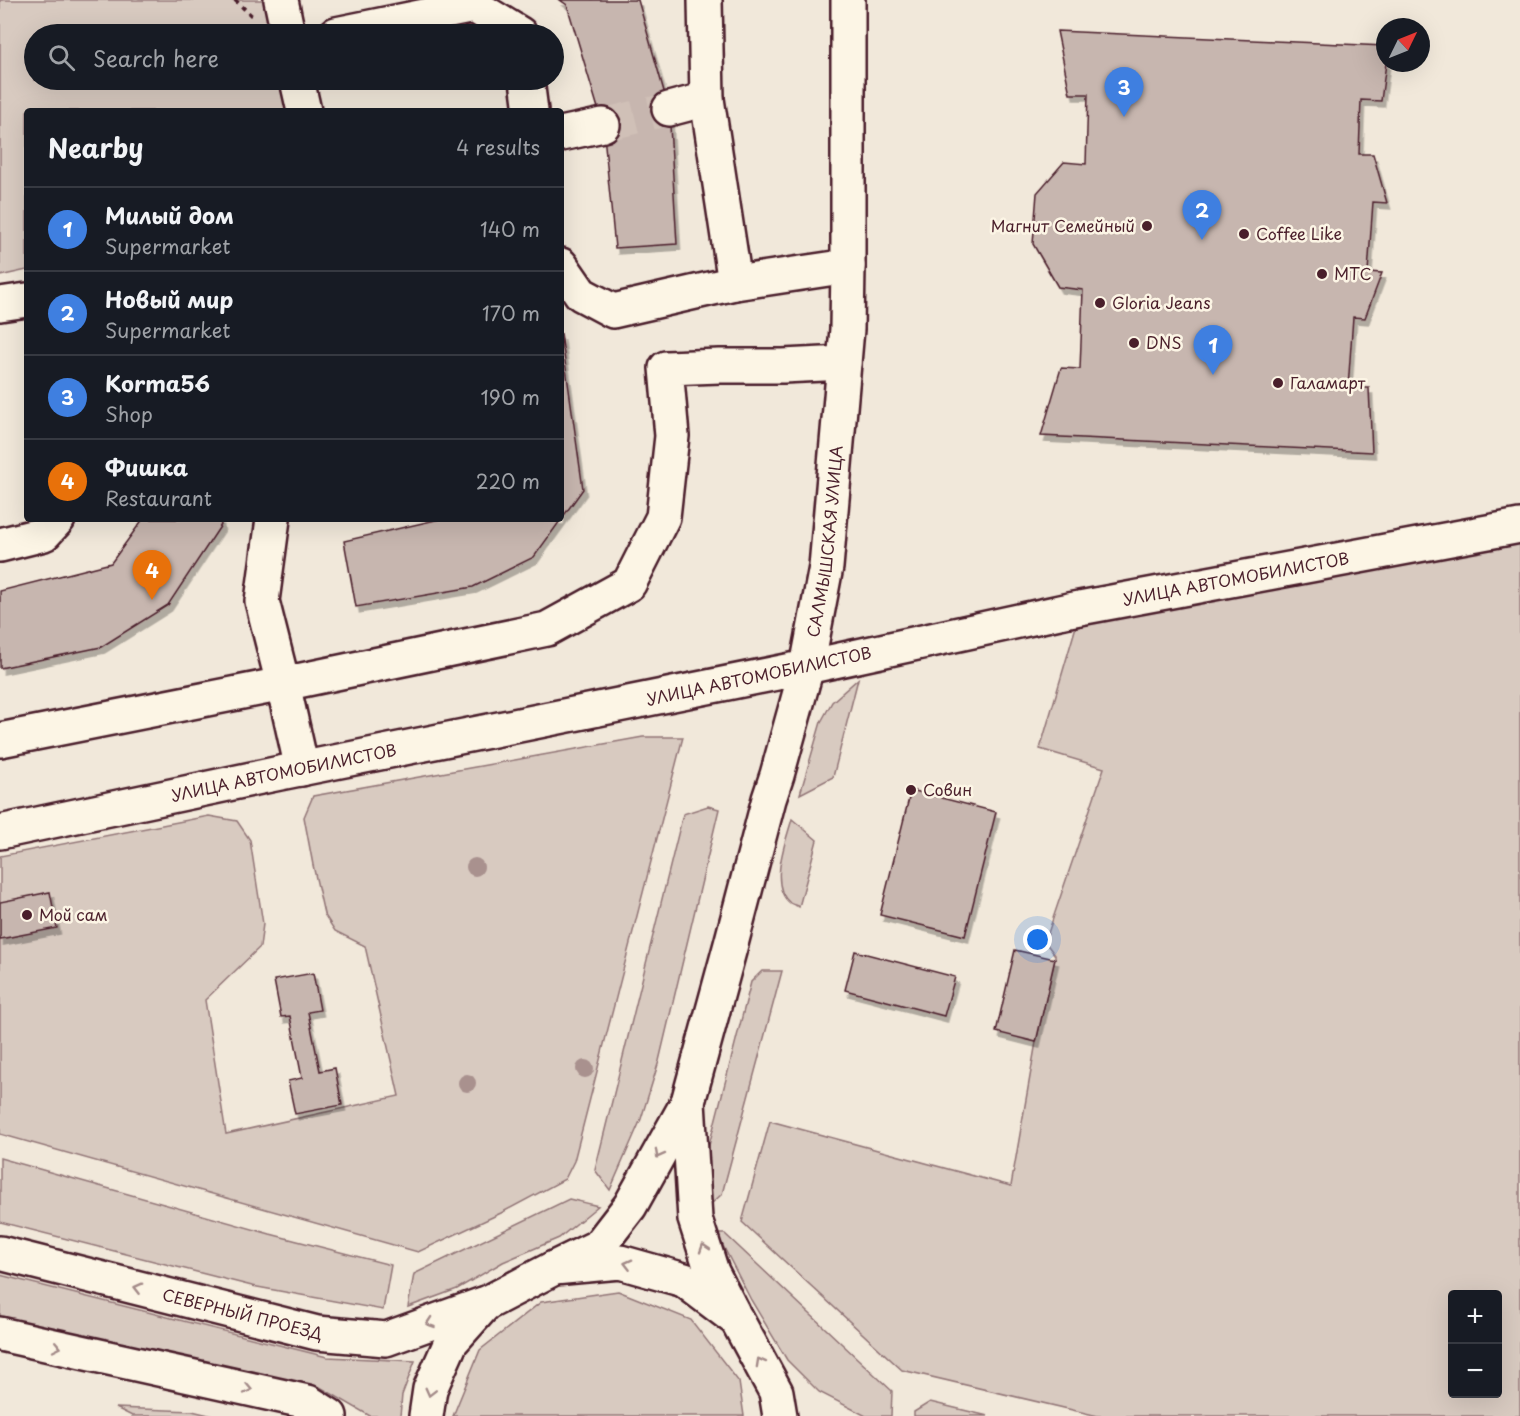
<!DOCTYPE html>
<html lang="en">
<head>
<meta charset="utf-8">
<style>
	:root { --surface:#171b24; --page:#20242c; --text:#f1f3f6; --muted:#9ea1a6; --line:#363941; --accent:#8c9099 }
	body { margin:0; font-family:"Playpen Sans",sans-serif; background:var(--page); color:var(--text) }
	.controls { position:absolute; right:18px; bottom:18px; display:grid; overflow:hidden; border-radius:6px; box-shadow:0 6px 24px #0002 }
	.controls button { width:54px; height:54px; display:grid; place-items:center; padding:0; border:0; border-bottom:2px solid var(--line); background:var(--surface); color:var(--text); font:30px sans-serif }
	.compass { position:absolute; left:1376px; top:18px; width:54px; height:54px; border-radius:50%; background:var(--surface); box-shadow:0 6px 24px #0002; rotate:47deg }
	.you { position:absolute; left:1038px; top:940px; width:21px; height:21px; margin:-15px; border:4px solid #fff; border-radius:50%; background:#1a73e8; box-shadow:0 0 0 9px #1a73e833 }
	.badge { display:grid; place-items:center; width:39px; height:39px; border-radius:50%; background:var(--accent); color:#fff; font-size:20px; font-weight:700 }
	.pin { position:absolute; translate:-50% -50px; filter:drop-shadow(0 2px 3px #0008) }
	.pin::after { content:''; position:absolute; top:32px; width:21px; height:18px; background:inherit; clip-path:polygon(0 0,100% 0,50% 100%) }
	.list { margin:0; padding:0; list-style:none }
	h2 { display:flex; justify-content:space-between; align-items:center; height:78px; margin:0; padding:0 24px; font-size:26px }
	h2 small { font-size:20px; font-weight:400; color:var(--muted) }
	.list li { display:grid; grid-template-columns:39px 1fr auto; gap:18px; align-items:center; box-sizing:border-box; height:84px; padding:0 24px; border-top:2px solid var(--line) }
	.list b { display:block; font-size:22px; white-space:nowrap }
	.list p { margin:0; font-size:20px; white-space:nowrap; color:var(--muted) }
	.list em { font-size:20px; font-style:normal; color:var(--muted) }
	.icon { flex:none; width:33px; height:33px; fill:none; stroke:currentColor; stroke-width:2; stroke-linecap:round; stroke-linejoin:round }
	.map { position:relative; flex:none; width:1520px; height:1416px; overflow:hidden }
	.search { position:absolute; background:var(--surface); box-shadow:0 6px 24px #0002; left:24px; top:24px; width:540px; height:66px; display:flex; align-items:center; gap:15px; box-sizing:border-box; padding:0 21px; border-radius:33px; color:var(--muted); font-size:22px }
	.panel { position:absolute; background:var(--surface); box-shadow:0 6px 24px #0002; left:24px; top:108px; width:540px; height:414px; border-radius:6px }
	.map>svg:first-child { display:block }
	.green { fill:#d8cac0; stroke:#917476; stroke-width:1.5; fill-rule:evenodd }
	.building { fill:#c7b6af; stroke:#4a1f2b; stroke-width:1.5; filter:url(#shadow) }
	.lines { fill:none; stroke-linecap:round; stroke-linejoin:round }
	.minor-tunnel { stroke:#d0c0b7; stroke-width:33; stroke-dasharray:33 16; stroke-linecap:butt }
	.minor-casing { stroke:#4a1f2b; stroke-width:38 }
	.major-casing { stroke:#4a1f2b; stroke-width:38 }
	.path { stroke:#4a1f2b; stroke-width:4; stroke-dasharray:4.5 4.5; stroke-linecap:butt }
	.minor { stroke:#fcf5e5; stroke-width:33 }
	.major { stroke:#fcf5e5; stroke-width:33 }
	.tree { fill:#a9918e }
	.oneway { stroke:#a38a88 }
	.poi-dot { fill:#4a1f2b; stroke:#fcf5e5; stroke-width:2 }
	.labels { text-anchor:middle; stroke-width:5; stroke-linejoin:round; paint-order:stroke }
	.poi-label { font-size:16px; fill:#4a1f2b; stroke:#fcf5e5; text-anchor:start }
	.street-label { font-size:16px; fill:#4a1f2b; stroke:#fcf5e5 }
</style>
</head>
<body>
<div class="map">
<svg width="1520" height="1416" viewBox="0 0 1520 1416">
	<defs>
		<filter id="shadow"><feDropShadow dx="3.5" dy="6" stdDeviation="0" flood-color="#0004"/></filter>
	</defs>
	<rect width="100%" height="100%" fill="#f1e8da"/>
	<filter id="ink" filterUnits="userSpaceOnUse"><feTurbulence type="fractalNoise" baseFrequency=".0167" numOctaves="2"/><feDisplacementMap in="SourceGraphic" scale="12" xChannelSelector="R" yChannelSelector="G"/><feConvolveMatrix kernelMatrix="1 2 1 2 8 2 1 2 1" color-interpolation-filters="sRGB"/></filter>
	<g filter="url(#ink)">
		<!-- green -->
		<path class="green" d="M0,0H268L274,34H34V80H283L289,111H27V270L0,276Z
			M1520,542V1416H1098L902,1370L742,1222L770,1121L1011,1186L1036,1042L1055,959V955L1045,942L1104,768L1040,749L1077,623ZM1452,1294H1498V1394H1452Z
			M858,679L833,777L800,794L821,722L832,702Z
			M643,737H683L574,1161L565,1179L501,1213L418,1252L0,1134V856L209,816L237,821L250,840L263,924L260,947L205,1000L226,1134L399,1096L365,946L335,931L324,914L313,865L304,817L313,796Z
			M708,806L719,809L659,1061L641,1119L610,1190L595,1170L683,814Z
			M792,819L817,840L799,907C796,905 793,905 790,903C768,885 786,841 792,819Z
			M762,971H782L722,1194L710,1205L707,1153L751,982Z
			M0,1158L270,1234L391,1265L383,1310L252,1286L0,1222Z
			M569,1199L598,1206L559,1238L503,1262L457,1289L408,1307L414,1274Z
			M717,1234H725L892,1391L891,1416H866L819,1392L787,1360L751,1300Z
			M0,1275L327,1357L415,1361L402,1395L400,1416H370L320,1387L0,1319Z
			M618,1291L691,1320L739,1382L744,1416H453L480,1350L541,1302Z
			M930,1402L988,1416H914V1412Z
			M116,1408L192,1411L213,1416H132Z"/>
		<!-- building -->
		<path class="building" d="M560,0H638L669,109L677,244L615,248L603,125L567,5Z
			M1057,31L1385,46L1386,63L1381,101L1361,100L1359,154H1373L1387,203L1373,202L1368,272L1382,273L1365,318L1353,317L1348,388H1369L1372,452L1041,436L1061,368L1080,369L1083,290L1058,287L1033,244L1037,193L1064,162L1086,164L1088,94H1070Z
			M561,333L583,489L534,557L473,587L356,607L344,541L440,519H561Z
			M143,519H220L221,525L168,605L101,647L0,668V591L111,563Z
			M911,790L996,812L965,936L880,915Z
			M50,892L57,928L0,939V902Z
			M1015,950L1055,959L1036,1042L996,1032Z
			M855,951L955,977L944,1016L845,990Z
			M313,973L320,1010L308,1012L320,1071L335,1068L342,1105L295,1114L288,1081L302,1078L290,1016L281,1017L274,980Z"/>
		<g class="lines">
			<!-- minor-tunnel -->
			<path class="minor-tunnel" d="M603,125L669,109"/>
			<defs>
				<g id="minor">
					<path d="M281,0L288,34"/>
					<path d="M705,0L707,99L735,283"/>
					<path d="M336,34L474,6L520,34"/>
					<path d="M297,80L304,111"/>
					<path d="M527,80L531,111"/>
					<path d="M669,109L707,99"/>
					<path d="M561,134L603,125"/>
					<path d="M561,265L581,294L613,311L735,283L848,266"/>
					<path d="M0,304L27,300"/>
					<path d="M273,519L262,601L283,684L302,769"/>
					<path d="M0,545L44,534L58,519"/>
					<path id="s1" d="M807,667L1069,610L1520,526"/>
					<path d="M0,740L283,684L547,629L629,584L663,517L672,436L666,368L720,366H783L844,363"/>
				</g>
				<g id="major">
					<path id="s2" d="M0,832L280,773L807,667"/>
					<path d="M688,1102L695,1219L712,1272L733,1313"/>
					<path id="s3" d="M0,1253L317,1333L386,1339L483,1304"/>
					<path id="s4" d="M554,1268L599,1246L630,1206L688,1102L731,944L769,799L777,775L807,667L826,567L847,329L848,266V0"/>
					<path d="M0,1334L308,1402L330,1416"/>
					<path d="M426,1416L430,1389L451,1342L485,1304L554,1268L620,1262L684,1280L737,1320L776,1392L780,1416"/>
				</g>
			</defs>
			<!-- minor casing -->
			<use href="#minor" class="minor-casing"/>
			<!-- major casing -->
			<use href="#major" class="major-casing"/>
			<!-- path -->
			<path class="path" d="M235,0L252,16"/>
			<!-- minor -->
			<use href="#minor" class="minor"/>
			<!-- major -->
			<use href="#major" class="major"/>
		</g>
		<!-- trees -->
		<g class="tree">
			<circle cx="475" cy="867" r="9"/>
			<circle cx="585" cy="1069" r="9"/>
			<circle cx="467" cy="1083" r="9"/>
		</g>
		<!-- one-way arrows -->
		<defs><path id="oneway-chevron" d="M-2-3.5L2.5 0L-2 3.5" fill="none" stroke-width="1.6" stroke-linecap="round" stroke-linejoin="round" transform="scale(1.5)"/></defs>
		<g class="oneway">
			<use href="#oneway-chevron" transform="translate(659 1154) rotate(119)"/>
			<use href="#oneway-chevron" transform="translate(704 1248) rotate(-108)"/>
			<use href="#oneway-chevron" transform="translate(628 1264) rotate(-166)"/>
			<use href="#oneway-chevron" transform="translate(138 1288) rotate(-166)"/>
			<use href="#oneway-chevron" transform="translate(430 1323) rotate(161)"/>
			<use href="#oneway-chevron" transform="translate(57 1347) rotate(12)"/>
			<use href="#oneway-chevron" transform="translate(760 1362) rotate(-119)"/>
			<use href="#oneway-chevron" transform="translate(248 1389) rotate(12)"/>
			<use href="#oneway-chevron" transform="translate(430 1392) rotate(104)"/>
		</g>
	</g>
	<!-- markers -->
	<g class="poi-dot">
		<circle cx="1147" cy="226" r="6"/>
		<circle cx="1244" cy="234" r="6"/>
		<circle cx="1322" cy="274" r="6"/>
		<circle cx="1100" cy="303" r="6"/>
		<circle cx="1134" cy="343" r="6"/>
		<circle cx="1278" cy="383" r="6"/>
		<circle cx="911" cy="790" r="6"/>
		<circle cx="27" cy="915" r="6"/>
	</g>
	<g class="labels">
		<!-- poi labels -->
		<g class="poi-label">
			<text x="1135" y="232" text-anchor="end">Магнит Семейный</text>
			<text x="1256" y="240">Coffee Like</text>
			<text x="1334" y="280">МТС</text>
			<text x="1112" y="309">Gloria Jeans</text>
			<text x="1146" y="349">DNS</text>
			<text x="1290" y="389">Галамарт</text>
			<text x="923" y="796">Совин</text>
			<text x="39" y="921">Мой сам</text>
		</g>
		<!-- street labels -->
		<g class="street-label">
			<text dy="6" stroke="none"><textPath href="#s4" startOffset="798">САЛМЫШСКАЯ УЛИЦА</textPath></text>
			<text dy="6" stroke="none"><textPath href="#s1" startOffset="438">УЛИЦА АВТОМОБИЛИСТОВ</textPath></text>
			<text transform="translate(759 676) rotate(-12)" y="6">УЛИЦА АВТОМОБИЛИСТОВ</text>
			<text dy="6" stroke="none"><textPath href="#s2" startOffset="290">УЛИЦА АВТОМОБИЛИСТОВ</textPath></text>
			<text dy="6" stroke="none"><textPath href="#s3" startOffset="250">СЕВЕРНЫЙ ПРОЕЗД</textPath></text>
		</g>
	</g>
</svg>
<div class="controls">
<button>+</button>
<button>−</button>
</div>
<svg class="compass" viewBox="-18 -18 36 36"><path d="M0-13l5 13h-10z" fill="#e53935"/><path d="M0 13l5-13h-10z" fill="#9ea1a6"/></svg>
<div class="you"></div>
<div class="pin badge" style="left:1213px;top:375px;background:#3f7fe0">1</div>
<div class="pin badge" style="left:1202px;top:240px;background:#3f7fe0">2</div>
<div class="pin badge" style="left:1124px;top:117px;background:#3f7fe0">3</div>
<div class="pin badge" style="left:152px;top:600px;background:#e8710a">4</div>
<div class="search"><svg class="icon" aria-label="search" viewBox="0 0 24 24"><circle cx="10" cy="10" r="6"/><path d="M15 15l6 6"/></svg>Search here</div>
<section class="panel">
<h2>Nearby<small>4 results</small></h2>
<ul class="list">
<li><span class="badge" style="background:#3f7fe0">1</span><div><b>Милый дом</b><p>Supermarket</p></div><em>140 m</em></li>
<li><span class="badge" style="background:#3f7fe0">2</span><div><b>Новый мир</b><p>Supermarket</p></div><em>170 m</em></li>
<li><span class="badge" style="background:#3f7fe0">3</span><div><b>Korma56</b><p>Shop</p></div><em>190 m</em></li>
<li><span class="badge" style="background:#e8710a">4</span><div><b>Фишка</b><p>Restaurant</p></div><em>220 m</em></li>
</ul>
</section>
</div>
</body>
</html>
